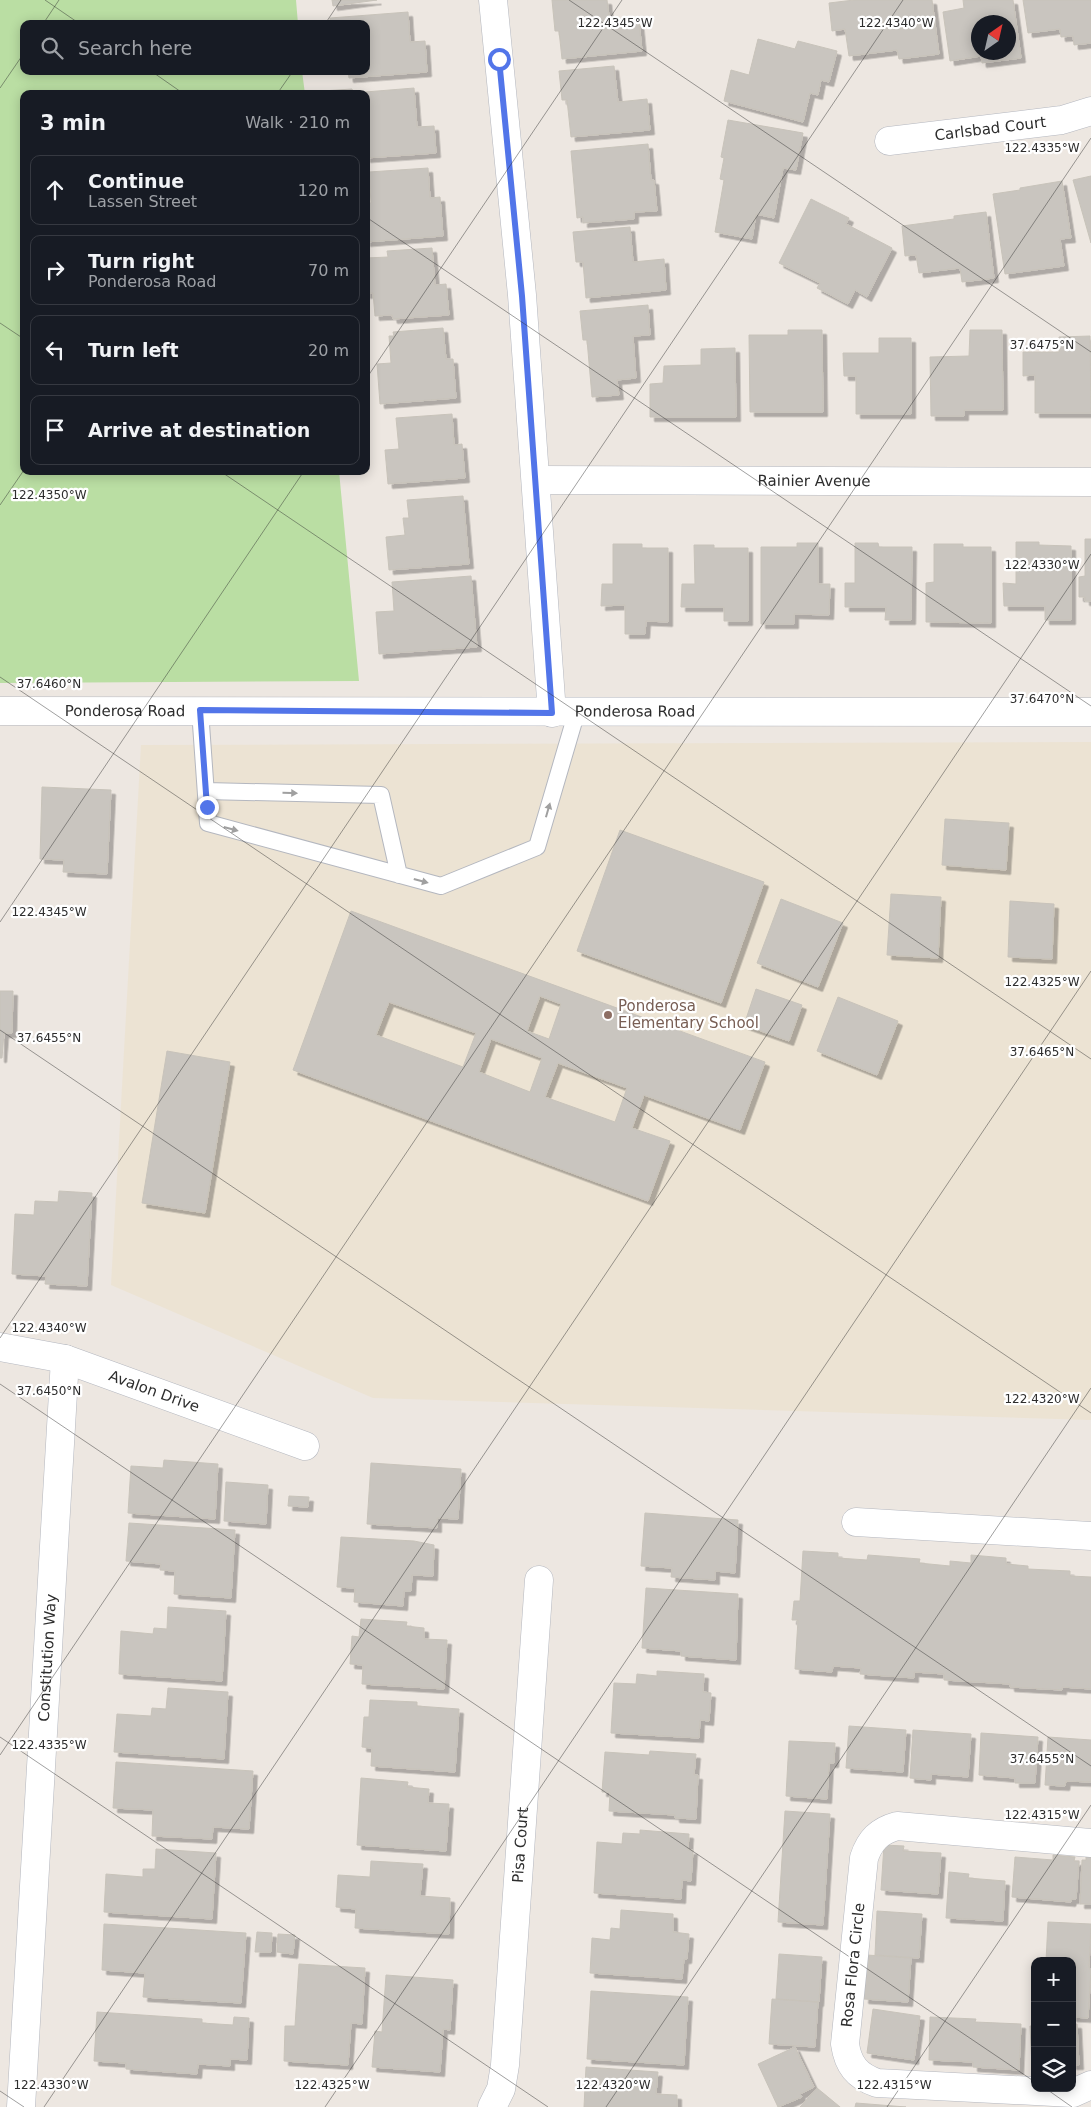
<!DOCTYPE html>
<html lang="en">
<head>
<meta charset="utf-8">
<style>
	:root { --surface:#171b24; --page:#20242c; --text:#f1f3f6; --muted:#9ea1a6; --line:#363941 }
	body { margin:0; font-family:"DejaVu Sans",sans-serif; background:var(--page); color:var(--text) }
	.controls { position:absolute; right:15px; bottom:15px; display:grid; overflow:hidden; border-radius:10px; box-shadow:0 2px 12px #0003 }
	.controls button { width:45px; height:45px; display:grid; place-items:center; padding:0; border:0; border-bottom:1px solid var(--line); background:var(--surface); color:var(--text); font:25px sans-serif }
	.compass { position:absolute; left:971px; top:15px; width:45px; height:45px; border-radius:50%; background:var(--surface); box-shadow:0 2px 12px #0003; rotate:34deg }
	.stop { position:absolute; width:15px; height:15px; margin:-11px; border:4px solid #5275e9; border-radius:50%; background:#fff }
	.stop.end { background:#5275e9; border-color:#fff; box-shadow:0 1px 5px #0008 }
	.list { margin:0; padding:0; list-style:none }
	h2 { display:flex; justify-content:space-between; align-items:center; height:65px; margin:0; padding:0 20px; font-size:21px }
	h2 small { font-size:16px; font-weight:400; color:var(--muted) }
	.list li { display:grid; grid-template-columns:32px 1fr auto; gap:15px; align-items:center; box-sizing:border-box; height:70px; margin:0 10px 10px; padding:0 10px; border:1px solid var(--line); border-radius:10px }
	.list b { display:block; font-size:19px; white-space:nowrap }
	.list p { margin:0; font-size:16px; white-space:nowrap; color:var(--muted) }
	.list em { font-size:16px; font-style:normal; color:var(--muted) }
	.icon { flex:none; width:28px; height:28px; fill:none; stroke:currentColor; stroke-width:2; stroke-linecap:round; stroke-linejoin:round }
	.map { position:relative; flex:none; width:1091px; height:2107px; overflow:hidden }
	.search { position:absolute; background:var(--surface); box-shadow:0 2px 12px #0003; left:20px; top:20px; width:350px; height:55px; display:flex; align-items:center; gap:12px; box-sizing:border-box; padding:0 18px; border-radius:10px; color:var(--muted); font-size:19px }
	.panel { position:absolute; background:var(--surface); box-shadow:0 2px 12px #0003; left:20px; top:90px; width:350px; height:385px; border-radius:10px }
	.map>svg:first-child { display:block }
	.education { fill:#ece3d3 }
	.green { fill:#badea3 }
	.building { fill:#c9c5bf; stroke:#c8c3ba; fill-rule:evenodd; filter:url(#shadow) }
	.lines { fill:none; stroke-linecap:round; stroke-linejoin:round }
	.service-casing { stroke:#b4b7bf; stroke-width:18 }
	.minor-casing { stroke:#b4b7bf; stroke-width:29 }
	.service { stroke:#fff; stroke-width:16 }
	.minor { stroke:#fff; stroke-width:28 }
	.oneway { fill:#a0a0a0 }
	.route { stroke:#5275e9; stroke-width:6 }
	.ticks { fill:none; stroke:#2d2d2d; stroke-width:1; stroke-opacity:0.45 }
	.education-dot { fill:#8d6e63; stroke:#fff; stroke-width:2 }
	.labels { text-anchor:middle; stroke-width:4.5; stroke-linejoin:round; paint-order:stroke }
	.street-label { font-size:15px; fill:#2d2d2d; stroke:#fff }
	.education-label { font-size:15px; fill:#785e54; stroke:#fff; text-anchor:start }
	.ticks-label { font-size:12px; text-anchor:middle; fill:#2d2d2d; stroke:#fff; stroke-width:4.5; stroke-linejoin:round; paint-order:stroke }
</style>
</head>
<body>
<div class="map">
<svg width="1091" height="2107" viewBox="0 0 1091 2107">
	<defs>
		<filter id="shadow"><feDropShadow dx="4.5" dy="4.5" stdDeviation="0" flood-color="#0004"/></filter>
	</defs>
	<rect width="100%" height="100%" fill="#ede7e1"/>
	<!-- education -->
	<path class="education" d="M1091,742V1420L373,1398L111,1285L141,745Z"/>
	<!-- green -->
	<path class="green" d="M0,0H296L298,24H24V71H302L305,94H24V471H339L359,681L0,683Z"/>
	<!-- building -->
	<path class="building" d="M332,0H377L333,6Z
		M552,0H607L610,24L639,21L642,51L562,59L559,31H555Z
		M854,0H932L939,54L899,59L897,50L849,56L845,29L832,31L829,3Z
		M963,0H1013L1021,58L982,63L981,56L950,61L943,12L964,8ZM978,22H1008V52H978Z
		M1023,0H1091V43L1074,45L1073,36L1061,37L1060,29L1028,33Z
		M408,12L410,42L425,41L427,72L349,78L348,71H366V24H330V18Z
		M758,39L795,49L798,41L837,51L829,82L821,80L818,95L810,93L803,122L724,101L731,70L749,75Z
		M614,66L618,102L647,99L650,130L571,137L567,100H562L559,71Z
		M414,88L417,127L434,126L436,153L366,158V94H322V91L352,89L353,93Z
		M728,120L803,133L796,170L783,168L774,218L756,214L752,239L715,232L724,180L720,179L724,158L721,157Z
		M648,144L651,180H654L657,211L634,212V219L583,223V217L577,218L571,151Z
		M428,168L430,198L440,197L443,236L366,242V203H371L369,172Z
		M1091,176V243L1073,180Z
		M1062,181L1071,238L1060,239L1064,266L1005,274L993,194L1020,190V188Z
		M811,199L849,218L846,224L892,248L867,297L855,290L848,304L817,288L820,283L779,263Z
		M986,212L994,278L962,282L960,268L919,273L916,255L905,256L902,226L954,219V216Z
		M630,227L633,262L664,259L666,290L586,298L583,262H576L573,232Z
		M432,248L435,285L446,284L449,315L393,319L392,315L375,316L373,293L366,294V258L388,257L387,251Z
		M648,305L650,335L633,336L636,378L617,380L619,395L592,397L587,340H583L580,311Z
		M443,328L446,359H453L456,398L380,404L377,364L391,363L389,336H394L393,332Z
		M788,330H822L823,412H750L749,335H788Z
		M970,330H1002L1003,410H964V416H931L930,357L969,356Z
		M1090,336L1091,413H1035V375L1023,376V352H1059V337Z
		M879,338H911V414H856V376H844L843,353H879Z
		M735,348L736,417H650V384L663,383L664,366L701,365V349Z
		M452,414L454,445L462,444L465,478L388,484L385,450L399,449L396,418Z
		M463,496L469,564L389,570L386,537L405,535L403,518H409L407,500Z
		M1085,539H1091V601H1085V597H1079V577L1085,576Z
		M1016,542H1039V545L1071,546V620H1045V606H1004L1003,583L1016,584Z
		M797,543H818V584H830L829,615L794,614V624H761V547H797Z
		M855,543H878L879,547H912L911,620H885L886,607H845V583H855Z
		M613,544H642V548H668V622L646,621L645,634H625V605L601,606L602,584H613Z
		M934,544H963V547H991V623L926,622V583L934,582Z
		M694,545H714V548H748V621H724V607H681L682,584H695Z
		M471,576L477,647L379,654L376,612L394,611L392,582Z
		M42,787L111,790L107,874L63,872L64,860L40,859Z
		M945,819L1009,823L1006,870L942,865Z
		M620,830L764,882L721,1003L577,951Z
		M891,894L941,897L938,958L887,955Z
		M781,899L843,923L818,987L757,963Z
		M1010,901L1054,904L1052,959L1008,957Z
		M351,911L765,1062L740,1130L644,1095L632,1128L670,1141L648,1201L293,1070ZM540,996L561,1004L549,1039L527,1031ZM389,1002L476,1033L463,1067L376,1035ZM491,1039L542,1058L530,1092L479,1072ZM558,1063L627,1088L615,1122L545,1097Z
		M756,989L802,1005L789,1041L744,1025Z
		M0,991H13L12,1033H4L2,1058H0Z
		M838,997L898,1021L877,1075L817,1051Z
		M167,1051L230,1062L205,1213L142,1203Z
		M59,1191L92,1193L87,1286L45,1284L46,1276L12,1274L15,1214L34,1215L35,1201L58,1202Z
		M164,1460L218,1464L215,1519L128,1513L131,1466L163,1468Z
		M371,1463L461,1469L458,1519L437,1518V1528L367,1524Z
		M226,1482L268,1485L266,1524L224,1521Z
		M289,1496L309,1497L308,1507L288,1506Z
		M645,1513L738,1520L735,1573L715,1571V1580L671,1577L672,1568L641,1566Z
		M129,1523L235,1530L231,1598L174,1594L175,1571L160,1570L161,1564L126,1561Z
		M341,1537L414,1541L434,1545L433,1576L412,1575L411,1591H404L403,1606L354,1602L355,1588L337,1587Z
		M803,1551L838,1553V1558L867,1560L868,1555L920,1559L919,1563L950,1566V1561L971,1563V1555L1006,1558V1564L1028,1566V1569L1070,1571V1576L1091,1577V1689L1062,1687V1690L1010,1687V1684L944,1680V1674L914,1672V1678L860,1674L861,1668L833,1666L832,1672L795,1669L798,1620H792L794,1601H800Z
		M646,1588L738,1594L736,1660L681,1656V1651L642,1648Z
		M168,1607L226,1611L222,1681L119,1674L121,1631L153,1634L154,1628L167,1629Z
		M361,1619L407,1622L406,1626L424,1628V1639L447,1640L444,1689L362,1684L363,1665L350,1664L352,1636L359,1637Z
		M657,1671L704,1674L703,1692L711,1693L709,1721L700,1720L699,1738L611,1733L614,1683L636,1684L637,1674L657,1676Z
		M168,1688L228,1692L224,1759L114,1752L117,1714L151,1716L152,1708L166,1709Z
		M370,1700L417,1702V1706L459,1709L455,1772L371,1766L372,1748L362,1747L364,1717H369Z
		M849,1726L906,1730L903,1772L846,1768Z
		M913,1730L971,1734L968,1777L931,1774V1780L910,1778Z
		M981,1733L1038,1737L1035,1783H1015V1778L979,1775Z
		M1048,1737L1091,1740V1782L1066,1781L1065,1786L1045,1785Z
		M789,1741L835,1743L834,1763H829L827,1799L786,1796Z
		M650,1751L696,1754L694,1775H698L696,1819L675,1818V1815L609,1811L610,1792H602L605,1752L649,1755Z
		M116,1762L253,1771L249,1829L213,1827L212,1839L152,1836L153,1810L113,1808Z
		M361,1778L408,1782L407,1787L429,1789L428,1803L449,1804L446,1851L357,1845Z
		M785,1811L830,1814L823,1925L778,1922Z
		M640,1830L689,1834L688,1850H693L691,1881L682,1880L681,1899L594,1893L597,1842L622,1844L623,1833L640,1834Z
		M884,1845L904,1846L903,1851L941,1853L938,1894L881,1890Z
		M156,1849L216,1853L212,1919L104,1912L106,1874L143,1877V1869H155Z
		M1053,1855L1075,1857L1074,1861H1079L1076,1899H1072L1071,1902L1012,1897L1015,1857L1053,1860Z
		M1086,1857H1091V1904H1080L1082,1860H1086Z
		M371,1861L423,1864L420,1896L450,1898L449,1934L355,1928L356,1909L336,1907L338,1875L370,1877Z
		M949,1872L969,1874L968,1878L1005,1881L1003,1921L946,1918Z
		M621,1910L673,1914V1932L689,1934L687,1959H684L682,1979L590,1973L592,1938L610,1940L611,1928L620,1929Z
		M877,1911L922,1914L919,1958L875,1955Z
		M1048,1922L1091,1924L1089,1967L1091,1971L1088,2018L1072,2017V1961H1046Z
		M104,1924L246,1933L241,2003L143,1997L145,1973L102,1970Z
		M257,1932L272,1933L271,1952H255Z
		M278,1934L295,1935L293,1954L277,1952Z
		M779,1954L822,1957L819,2002L776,1999Z
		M867,1955L911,1958L908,2002L864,1999Z
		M299,1964L365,1968L362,2024L351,2023L348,2065L284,2061L285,2026H295Z
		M386,1975L453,1980L450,2030L443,2029L440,2072L372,2067L375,2031L382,2032Z
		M591,1991L688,1997L684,2065L587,2059Z
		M772,1999L818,2002L815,2047L769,2044Z
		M873,2009L920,2016L914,2060L867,2053Z
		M97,2012L202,2019V2023L233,2025L234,2017L249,2018L247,2060L230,2059V2066L198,2064L197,2074L126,2069V2063L94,2061Z
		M930,2017L976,2019L975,2022L1021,2024L1019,2070L973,2067V2062L929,2060Z
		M1072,2024H1077L1079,2065H1072Z
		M1030,2026H1035V2067H1032Z
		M795,2047L814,2087L800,2094L802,2097L778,2107L758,2064Z
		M586,2067L658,2072L656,2094L677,2095V2107H584Z
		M817,2088L840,2107H800Z
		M856,2103L906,2107H855Z"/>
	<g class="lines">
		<defs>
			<path id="service" d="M200,710L208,823L441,886L537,847L577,711
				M206,791L381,795L399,875"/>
			<g id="minor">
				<path d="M493,0L522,295L552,713"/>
				<path id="s1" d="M889,141L1062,120L1091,111"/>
				<path id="s2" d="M536,480L1091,482"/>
				<path id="s3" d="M0,711L1091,712"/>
				<path id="s4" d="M0,1347L65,1359L305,1446"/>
				<path d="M856,1522L1091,1536"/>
				<path d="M1091,1843L897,1826C879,1831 870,1840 864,1858L845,2044C848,2065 857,2076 877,2083L1073,2093L1091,2085"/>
				<path id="s5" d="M21,2107L65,1359"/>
				<path id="s6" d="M492,2107L501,2089L505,2065L539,1580"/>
			</g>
		</defs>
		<!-- service casing -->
		<use href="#service" class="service-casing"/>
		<!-- minor casing -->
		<use href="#minor" class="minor-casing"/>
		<!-- service -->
		<use href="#service" class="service"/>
		<!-- minor -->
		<use href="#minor" class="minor"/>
	</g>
	<!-- one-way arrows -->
	<defs><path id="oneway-solid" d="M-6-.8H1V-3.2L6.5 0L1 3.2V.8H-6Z" transform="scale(1.25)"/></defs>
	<g class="oneway">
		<use href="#oneway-solid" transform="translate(290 793) rotate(1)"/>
		<use href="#oneway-solid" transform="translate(548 810) rotate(-74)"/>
		<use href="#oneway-solid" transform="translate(231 829) rotate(15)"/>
		<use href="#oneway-solid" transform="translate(421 881) rotate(15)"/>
	</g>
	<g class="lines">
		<!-- route -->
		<path class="route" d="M207,807L200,710L552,713L522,296L499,59"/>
	</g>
	<!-- ticks -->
	<path class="ticks" d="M45,0L80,24M569,0L1091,352M43,24L59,0M325,24L341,0M151,71L184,94M0,88L24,53M277,94L293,71M366,217L1091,706M0,323L24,339M366,379L622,0M220,471L1091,1059M0,505L24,470M0,677L1091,1413M0,922L304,471M0,1030L1091,1766M0,1338L903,0M0,1384L1035,2082M0,1737L548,2107M0,1755L1091,138M1045,2088L1072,2107M0,2091L24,2107M44,2107L1091,554M325,2107L1091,971M606,2107L1091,1388M887,2107L1091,1805"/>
	<!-- markers -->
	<circle class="education-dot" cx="608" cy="1015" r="5"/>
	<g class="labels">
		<!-- street labels -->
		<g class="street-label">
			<text dy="5" stroke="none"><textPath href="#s1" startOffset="102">Carlsbad Court</textPath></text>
			<text dy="5" stroke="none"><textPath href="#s2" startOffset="278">Rainier Avenue</textPath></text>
			<text dy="5" stroke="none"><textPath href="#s3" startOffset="125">Ponderosa Road</textPath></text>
			<text dy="5" stroke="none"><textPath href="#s3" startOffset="635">Ponderosa Road</textPath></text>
			<text dy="5" stroke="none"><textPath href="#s4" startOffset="161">Avalon Drive</textPath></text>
			<text dy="5" stroke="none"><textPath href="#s5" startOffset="450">Constitution Way</textPath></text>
			<text dy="5" stroke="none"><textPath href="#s6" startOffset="265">Pisa Court</textPath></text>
			<text transform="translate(853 1965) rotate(-84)" y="5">Rosa Flora Circle</text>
		</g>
		<!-- education labels -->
		<g class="education-label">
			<text x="618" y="1011">Ponderosa<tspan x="618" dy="17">Elementary School</tspan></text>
		</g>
	</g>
	<g class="ticks-label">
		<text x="615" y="27">122.4345°W</text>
		<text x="896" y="27">122.4340°W</text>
		<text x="1042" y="152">122.4335°W</text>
		<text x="1042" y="349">37.6475°N</text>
		<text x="49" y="499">122.4350°W</text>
		<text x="1042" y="569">122.4330°W</text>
		<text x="49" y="688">37.6460°N</text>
		<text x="1042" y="703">37.6470°N</text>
		<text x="49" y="916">122.4345°W</text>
		<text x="1042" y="986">122.4325°W</text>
		<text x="49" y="1042">37.6455°N</text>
		<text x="1042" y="1056">37.6465°N</text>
		<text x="49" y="1332">122.4340°W</text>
		<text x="49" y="1395">37.6450°N</text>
		<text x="1042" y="1403">122.4320°W</text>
		<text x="49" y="1749">122.4335°W</text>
		<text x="1042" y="1763">37.6455°N</text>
		<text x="1042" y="1819">122.4315°W</text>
		<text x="51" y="2089">122.4330°W</text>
		<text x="332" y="2089">122.4325°W</text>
		<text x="613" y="2089">122.4320°W</text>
		<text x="894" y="2089">122.4315°W</text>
	</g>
</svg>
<div class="controls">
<button>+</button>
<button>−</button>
<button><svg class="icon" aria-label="layers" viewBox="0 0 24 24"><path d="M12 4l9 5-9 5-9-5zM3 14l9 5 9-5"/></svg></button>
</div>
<svg class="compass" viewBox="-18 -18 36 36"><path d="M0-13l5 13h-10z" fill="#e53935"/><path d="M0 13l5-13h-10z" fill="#9ea1a6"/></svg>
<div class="stop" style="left:499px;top:59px"></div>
<div class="stop end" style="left:207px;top:807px"></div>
<div class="search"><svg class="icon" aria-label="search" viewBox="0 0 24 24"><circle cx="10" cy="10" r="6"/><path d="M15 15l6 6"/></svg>Search here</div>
<section class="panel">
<h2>3 min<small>Walk · 210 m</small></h2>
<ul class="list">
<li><svg class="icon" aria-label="ahead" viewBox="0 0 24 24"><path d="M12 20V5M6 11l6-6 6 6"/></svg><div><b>Continue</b><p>Lassen Street</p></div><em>120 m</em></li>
<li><svg class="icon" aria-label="right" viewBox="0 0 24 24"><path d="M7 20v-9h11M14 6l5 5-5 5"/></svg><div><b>Turn right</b><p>Ponderosa Road</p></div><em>70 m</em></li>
<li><svg class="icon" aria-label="left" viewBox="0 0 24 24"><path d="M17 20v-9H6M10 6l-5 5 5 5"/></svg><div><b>Turn left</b></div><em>20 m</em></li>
<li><svg class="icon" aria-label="arrive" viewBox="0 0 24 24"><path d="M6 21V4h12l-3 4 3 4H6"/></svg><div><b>Arrive at destination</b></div></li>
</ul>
</section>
</div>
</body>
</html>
